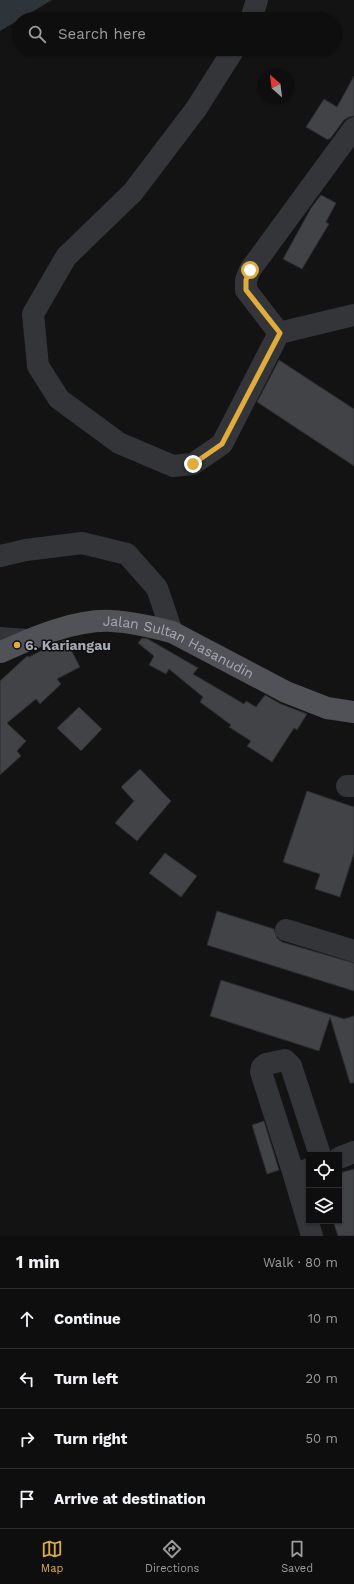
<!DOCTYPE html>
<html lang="en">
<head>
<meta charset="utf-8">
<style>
	:root { --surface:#0e0e0f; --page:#171718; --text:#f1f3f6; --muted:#9b9c9e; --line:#2e2e2f; --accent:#e1ac3e }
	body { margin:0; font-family:"Work Sans",sans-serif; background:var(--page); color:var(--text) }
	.controls { position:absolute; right:12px; bottom:12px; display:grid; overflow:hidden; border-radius:0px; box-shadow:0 1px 3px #0004 }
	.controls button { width:36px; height:36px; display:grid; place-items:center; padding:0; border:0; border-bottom:1px solid var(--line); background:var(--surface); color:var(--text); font:20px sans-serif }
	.compass { position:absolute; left:258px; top:68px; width:36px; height:36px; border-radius:50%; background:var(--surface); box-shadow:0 1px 3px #0004; rotate:332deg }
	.stop { position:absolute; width:12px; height:12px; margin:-9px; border:3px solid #e1ac3e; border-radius:50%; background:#fff }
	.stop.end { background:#e1ac3e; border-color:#fff; box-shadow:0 1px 4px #0008 }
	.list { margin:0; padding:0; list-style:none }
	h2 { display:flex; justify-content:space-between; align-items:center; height:52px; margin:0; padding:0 16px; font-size:17px }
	h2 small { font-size:13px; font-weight:400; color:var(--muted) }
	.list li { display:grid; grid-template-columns:26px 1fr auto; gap:12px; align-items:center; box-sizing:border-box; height:60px; padding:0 16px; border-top:1px solid var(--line) }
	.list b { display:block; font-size:15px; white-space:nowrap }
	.list em { font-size:13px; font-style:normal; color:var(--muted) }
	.icon { flex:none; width:22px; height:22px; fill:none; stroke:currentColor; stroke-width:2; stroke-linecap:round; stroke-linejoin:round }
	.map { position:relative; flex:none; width:354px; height:1236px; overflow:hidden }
	.search { position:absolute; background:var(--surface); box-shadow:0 1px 3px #0004; left:12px; right:12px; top:12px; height:44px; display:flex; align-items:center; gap:10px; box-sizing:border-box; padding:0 14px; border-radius:22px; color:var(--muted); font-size:15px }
	.sheet { height:292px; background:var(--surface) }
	nav { display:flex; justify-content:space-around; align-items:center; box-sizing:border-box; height:56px; border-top:1px solid var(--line); background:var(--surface); font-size:11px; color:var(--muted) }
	nav a { display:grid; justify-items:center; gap:2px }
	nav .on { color:var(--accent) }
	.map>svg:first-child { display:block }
	.water { fill:#2d353b }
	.building { fill:#424347; stroke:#2d2d30 }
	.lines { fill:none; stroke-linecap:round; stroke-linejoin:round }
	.minor { stroke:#343539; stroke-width:22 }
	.major { stroke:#505257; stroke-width:22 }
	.route { stroke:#e1ac3e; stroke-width:5 }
	.poi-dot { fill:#e1ac3e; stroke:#0e0e0f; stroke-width:1.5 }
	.labels { text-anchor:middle; stroke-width:3; stroke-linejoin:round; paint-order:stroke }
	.poi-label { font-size:14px; font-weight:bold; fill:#a5a9b3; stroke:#0e0e0f; text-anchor:start }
	.street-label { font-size:14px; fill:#a5a9b3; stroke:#0e0e0f }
</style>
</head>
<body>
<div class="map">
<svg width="354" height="1236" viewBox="0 0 354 1236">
	<rect width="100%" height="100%" fill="#131314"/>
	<!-- water -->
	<path class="water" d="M0,0H52L0,31Z"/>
	<!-- building -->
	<path class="building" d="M354,76V116L349,117L344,120L330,139L329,138L328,140L306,127L324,99L337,107Z
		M321,195L336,203L326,222L329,224L302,269L283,259L311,208Z
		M279,360L354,409V466L257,402Z
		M142,638L148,639L198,668L193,674L244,704L246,701L256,707L265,695L281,704L307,714L297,730L294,728L272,762L247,746L251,741L229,727L231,725L200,702L203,697L169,669L166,674L149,665L154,656L138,643Z
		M66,640L80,667L57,679L61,684L40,704L36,699L7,723L26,741L17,751L21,756L0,775V681L27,656L29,657L56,643Z
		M79,707L102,729L81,751L57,728Z
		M140,769L171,801L137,841L115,823L134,801L121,787Z
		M307,791L354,807V853L340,897L315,889L320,874L283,862Z
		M165,853L197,876L181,897L149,873Z
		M217,911L274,929L277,938L282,942L354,963V991L207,945Z
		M221,980L344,1019L354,1016V1083H350L330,1017L319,1051L210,1016Z
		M264,1121L279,1170L267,1174L252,1125Z
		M354,1169V1236H338L333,1221H339V1173Z"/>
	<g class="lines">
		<!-- minor -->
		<path class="minor" d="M251,19L257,0
			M234,49L196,109L133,192L66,257L33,314L38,366L59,399L119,443L173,466L193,464L222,444L279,333L246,290V280L250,270L354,128
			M279,333L354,315
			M0,556L26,550L82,543L127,554L157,588L172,632
			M0,638L27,640
			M347,786H354
			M286,930L354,951
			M339,1158L354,1152
			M309,1169L294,1175L312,1236
			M294,1175L261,1072L262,1067L266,1064L285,1060L291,1066L320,1155"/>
		<!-- major -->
		<path class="major" id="s1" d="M1,652C34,637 76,619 112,621C132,622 153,627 172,632L286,692L327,708L354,712"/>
	</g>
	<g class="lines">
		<!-- route -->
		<path class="route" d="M193,464L222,444L280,333L246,290V280L250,270"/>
	</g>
	<!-- markers -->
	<circle class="poi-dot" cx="17" cy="645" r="4"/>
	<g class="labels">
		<!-- poi labels -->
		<g class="poi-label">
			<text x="25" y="650">6. Kariangau</text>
		</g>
		<!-- street labels -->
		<g class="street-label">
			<text dy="5" stroke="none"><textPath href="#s1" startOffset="188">Jalan Sultan Hasanudin</textPath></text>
		</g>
	</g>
</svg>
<div class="controls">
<button><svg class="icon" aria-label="locate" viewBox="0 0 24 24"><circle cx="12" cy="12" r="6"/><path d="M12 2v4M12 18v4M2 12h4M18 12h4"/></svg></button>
<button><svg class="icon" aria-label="layers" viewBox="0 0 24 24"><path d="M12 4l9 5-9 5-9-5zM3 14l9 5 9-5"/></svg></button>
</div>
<svg class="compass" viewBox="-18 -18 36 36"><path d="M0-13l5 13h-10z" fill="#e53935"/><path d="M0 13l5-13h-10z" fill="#9b9c9e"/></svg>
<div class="stop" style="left:250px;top:270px"></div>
<div class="stop end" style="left:193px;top:464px"></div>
<div class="search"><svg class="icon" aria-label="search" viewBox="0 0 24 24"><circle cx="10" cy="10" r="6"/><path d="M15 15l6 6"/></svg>Search here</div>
</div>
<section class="sheet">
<h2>1 min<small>Walk · 80 m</small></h2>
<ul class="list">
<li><svg class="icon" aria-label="ahead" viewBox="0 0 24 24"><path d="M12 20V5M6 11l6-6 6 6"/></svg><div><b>Continue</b></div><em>10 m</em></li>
<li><svg class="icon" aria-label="left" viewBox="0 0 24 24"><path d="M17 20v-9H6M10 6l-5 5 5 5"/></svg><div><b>Turn left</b></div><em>20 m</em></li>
<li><svg class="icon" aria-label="right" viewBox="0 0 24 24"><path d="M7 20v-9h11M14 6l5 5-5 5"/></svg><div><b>Turn right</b></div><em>50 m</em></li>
<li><svg class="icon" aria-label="arrive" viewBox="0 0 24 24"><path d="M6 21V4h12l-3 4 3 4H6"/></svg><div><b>Arrive at destination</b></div></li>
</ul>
</section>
<nav>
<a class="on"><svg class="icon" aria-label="map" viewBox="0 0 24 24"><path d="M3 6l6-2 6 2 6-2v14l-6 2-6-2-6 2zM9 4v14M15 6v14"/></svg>Map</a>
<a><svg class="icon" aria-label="directions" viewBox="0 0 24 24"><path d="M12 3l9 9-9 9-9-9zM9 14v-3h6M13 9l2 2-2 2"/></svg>Directions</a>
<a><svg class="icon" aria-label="saved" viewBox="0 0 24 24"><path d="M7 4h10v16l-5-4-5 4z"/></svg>Saved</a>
</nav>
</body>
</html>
